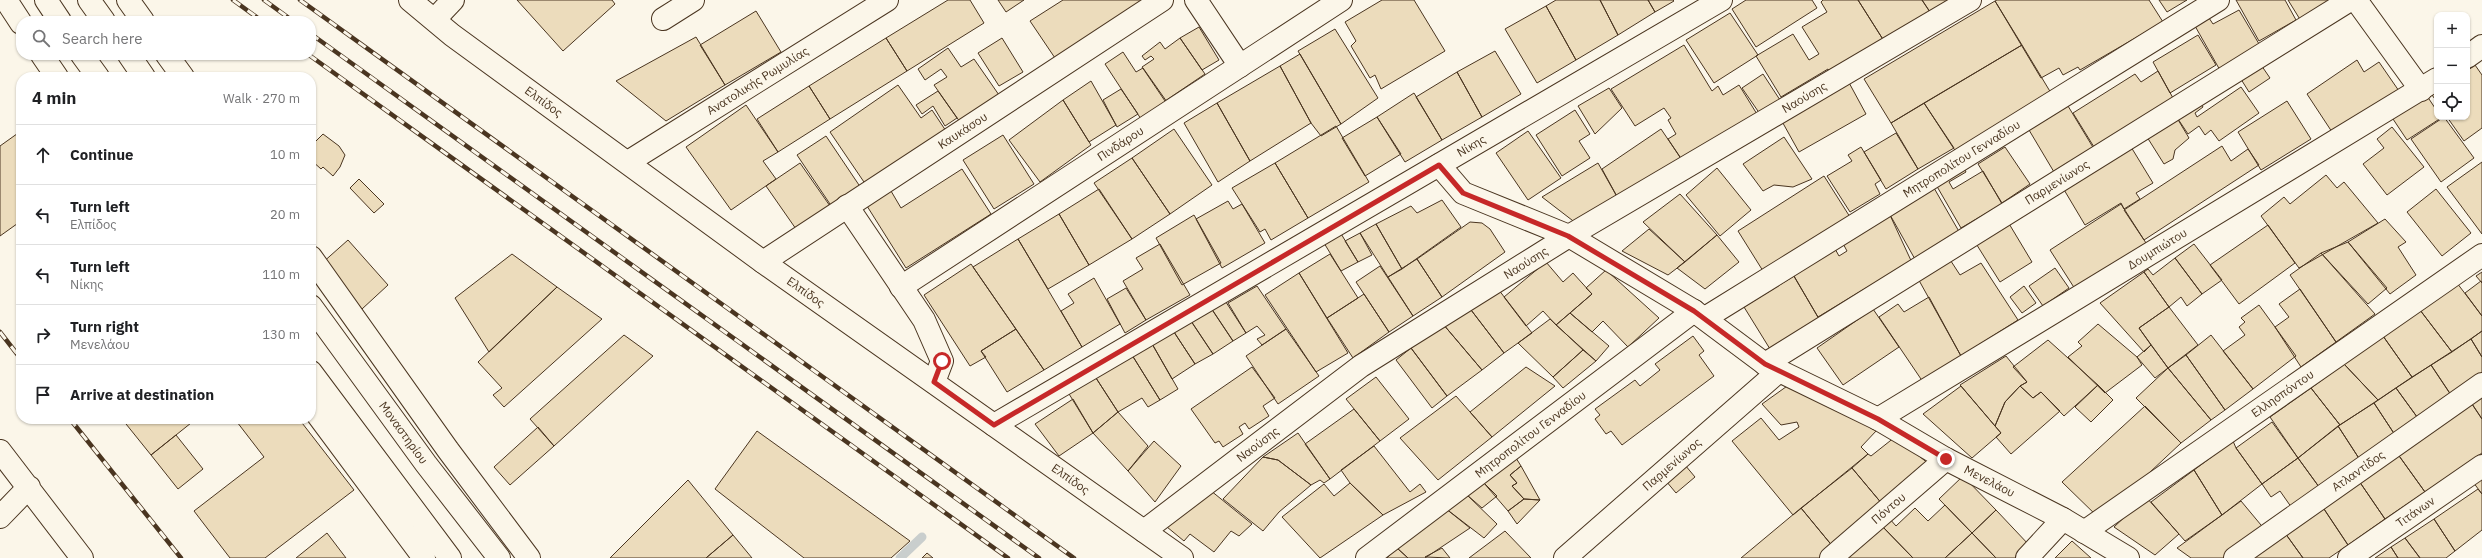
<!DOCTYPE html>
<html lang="en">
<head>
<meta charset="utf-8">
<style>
	:root { --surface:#fff; --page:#f6f6f6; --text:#202124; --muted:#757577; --line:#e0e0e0 }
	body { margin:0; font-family:"IBM Plex Sans",sans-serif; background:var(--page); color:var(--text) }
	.controls { position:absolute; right:12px; top:12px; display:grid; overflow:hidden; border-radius:8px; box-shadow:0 1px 3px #0004 }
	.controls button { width:36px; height:36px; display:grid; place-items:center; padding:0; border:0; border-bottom:1px solid var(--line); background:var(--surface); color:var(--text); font:20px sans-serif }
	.stop { position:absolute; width:12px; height:12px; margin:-9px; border:3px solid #c62828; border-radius:50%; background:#fff }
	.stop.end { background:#c62828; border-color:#fff; box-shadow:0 1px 4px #0008 }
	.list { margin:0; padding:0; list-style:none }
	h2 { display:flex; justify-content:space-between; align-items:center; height:52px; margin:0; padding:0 16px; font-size:17px }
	h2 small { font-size:13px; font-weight:400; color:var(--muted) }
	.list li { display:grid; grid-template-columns:26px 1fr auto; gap:12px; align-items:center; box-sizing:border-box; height:60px; padding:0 16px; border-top:1px solid var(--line) }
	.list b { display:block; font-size:15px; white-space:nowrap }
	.list p { margin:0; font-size:13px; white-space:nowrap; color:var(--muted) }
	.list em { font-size:13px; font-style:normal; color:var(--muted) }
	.icon { flex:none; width:22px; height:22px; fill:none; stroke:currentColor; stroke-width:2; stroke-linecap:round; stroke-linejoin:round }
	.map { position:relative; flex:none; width:2482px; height:558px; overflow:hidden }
	.search { position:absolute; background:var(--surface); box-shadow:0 1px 3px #0004; left:16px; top:16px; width:300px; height:44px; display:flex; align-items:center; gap:10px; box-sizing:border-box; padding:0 14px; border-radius:16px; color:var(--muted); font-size:15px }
	.panel { position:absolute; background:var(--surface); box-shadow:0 1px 3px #0004; left:16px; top:72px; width:300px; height:352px; border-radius:16px }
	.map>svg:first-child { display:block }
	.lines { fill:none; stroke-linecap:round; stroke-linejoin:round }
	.stream { stroke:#c9cecd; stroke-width:9 }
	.building { fill:#ecdcbc; stroke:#4a3520 }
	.minor-casing { stroke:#4a3520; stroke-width:24 }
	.tertiary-casing { stroke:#4a3520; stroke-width:24 }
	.primary-casing { stroke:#4a3520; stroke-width:24 }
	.minor { stroke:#fbf6e9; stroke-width:22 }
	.tertiary { stroke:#fbf6e9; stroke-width:22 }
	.primary { stroke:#fbf6e9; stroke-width:22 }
	.rail-casing { stroke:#4a3520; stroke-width:4.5 }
	.rail { stroke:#fbf6e9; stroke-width:3; stroke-dasharray:9; stroke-linecap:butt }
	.route { stroke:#c62828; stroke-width:5 }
	.labels { text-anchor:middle; stroke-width:3; stroke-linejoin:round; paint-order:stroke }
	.street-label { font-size:12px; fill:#4a3520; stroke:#fbf6e9 }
</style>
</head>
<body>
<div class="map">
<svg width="2482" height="558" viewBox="0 0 2482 558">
	<rect width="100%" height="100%" fill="#fbf6e9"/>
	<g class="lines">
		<!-- stream -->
		<path class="stream" d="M900,558L922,537"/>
	</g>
	<!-- building -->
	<path class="building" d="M517,0H612L615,4L563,51Z
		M948,0H970L984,23L907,71L886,38Z
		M998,0H1024L1006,12Z
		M1063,0H1151L1057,61L1030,21Z
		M1382,0H1414L1445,51L1381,89L1375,75L1370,78L1351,46L1356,41L1345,22Z
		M1556,0H1600L1618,35L1576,60L1546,6Z
		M1600,0H1648L1655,12L1618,35Z
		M1648,0H1673L1674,1L1655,12Z
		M1746,0H1812L1817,8L1756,47L1732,9Z
		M1823,0H1858L1884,41L1830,72L1828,69L1781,97L1756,56L1793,34L1809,60L1819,54L1802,27L1827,12L1821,2Z
		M1858,0H1922L1930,12L1884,41Z
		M1922,0H1948L1930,12Z
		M1997,0H2149L2163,22L2080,70L2078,67L2063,75L2059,68L2041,78L1995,1Z
		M2159,0H2187L2167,12Z
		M2236,0H2285L2296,20L2259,41Z
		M2288,0H2333L2301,21Z
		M1995,1L2022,45L1891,123L1864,79Z
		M1546,6L1576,60L1537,83L1505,29Z
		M2239,10L2262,49L2221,72L2195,26L2209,18L2213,24Z
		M756,11L781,52L725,85L700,45Z
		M1730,13L1758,55L1714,83L1686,40Z
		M1199,27L1219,60L1202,70L1180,38Z
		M1335,29L1378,98L1341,124L1298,51Z
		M2198,35L2216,65L2170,93L2153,62Z
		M696,37L725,85L666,121L616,81Z
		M886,38L907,71L830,119L809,86Z
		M1002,38L1023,72L999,86L978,53Z
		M1180,38L1205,74L1165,101L1142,67L1154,59L1151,56L1145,60L1142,56L1160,42L1165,49Z
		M1684,45L1712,91L1718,86L1723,95L1739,85L1760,119L1684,163L1668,139L1676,134L1668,120L1671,118L1664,108L1635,126L1611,89Z
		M2022,45L2054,98L1958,155L1924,103Z
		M948,48L961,67L974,59L999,95L960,122L934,85L947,77L941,69L925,80L918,69Z
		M1495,51L1521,94L1482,117L1457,72Z
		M1123,52L1136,72L1143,68L1167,102L1141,119L1105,64Z
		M1300,54L1341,124L1321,136L1311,123L1280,66Z
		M2357,60L2364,72L2379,62L2399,91L2334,135L2307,94Z
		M2259,62L2270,78L2249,92L2239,76Z
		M2475,65L2482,75V128L2464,141L2447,117H2467V71Z
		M1280,66L1311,123L1250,161L1217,103Z
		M2158,71L2173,98L2094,147L2073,113L2135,74L2141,82Z
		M1457,72L1482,117L1442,140L1416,97Z
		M1763,74L1780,100L1760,114L1742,88Z
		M1847,79L1866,114L1799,152L1779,116Z
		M1091,81L1116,125L1089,142L1063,100Z
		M898,85L921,118L932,110L946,131L866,185L830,132Z
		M809,86L830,119L778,152L757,119Z
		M2241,87L2259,113L2219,141L2211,130L2205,135L2199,126L2188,134L2176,116L2199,100L2203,107L2195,113L2197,117Z
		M1609,88L1622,108L1595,134L1578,106Z
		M1121,89L1138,114L1117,127L1103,100Z
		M2423,90L2437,111V117L2441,118L2407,140L2389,113Z
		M938,91L957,118L945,126L933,106L922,114L916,105Z
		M2437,92V102L2432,95Z
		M1414,93L1442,140L1405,162L1377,117Z
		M1063,100L1091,145L1040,182L1009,140Z
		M2287,101L2311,139L2261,170L2238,132Z
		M1217,103L1250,161L1218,182L1184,123Z
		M1924,103L1954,148L1918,169L1891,123Z
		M746,105L778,152L763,161L776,179L731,210L686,147Z
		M2068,106L2094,149L2054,172L2029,130Z
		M1575,110L1590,134L1579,141L1590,158L1562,176L1536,135Z
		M1377,117L1401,154L1365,176L1342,138Z
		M2444,117L2474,158L2441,182L2411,139Z
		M2177,118L2189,138L2175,150L2173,159L2164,164L2147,137Z
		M1336,126L1369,182L1308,218L1275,163Z
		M2392,127L2424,167L2387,195L2363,164L2384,148L2377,139Z
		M1174,129L1212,185L1170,214L1132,158Z
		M1661,129L1684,163L1620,202L1602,169Z
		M21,131V221L0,236V146Z
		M1528,131L1561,178L1528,200L1496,153Z
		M1896,133L1918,169L1886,189L1864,152Z
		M323,134L339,146L345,155L340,167L333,176L323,167L321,169L311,160V146Z
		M1003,135L1034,184L994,209L963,160Z
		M826,136L861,188L832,207L797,155Z
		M1784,137L1812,179L1793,187L1774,185L1763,191L1743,164Z
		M2128,142L2153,183L2136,193L2140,199L2124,209L2121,203L2085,225L2060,183Z
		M2222,146L2231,161L2248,149L2259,165L2144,240L2124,210Z
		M1861,147L1881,180L1875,184L1880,194L1850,212L1827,176L1852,161L1848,155Z
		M2005,147L2030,184L2002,203L1978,164Z
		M1132,158L1170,214L1132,239L1094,183Z
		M2482,162V234L2447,187Z
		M800,163L830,206L796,229L766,186Z
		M1275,163L1308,218L1271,240L1265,229L1260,232L1232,188Z
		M1598,163L1620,202L1581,227L1542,197Z
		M1963,166L1966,172L1949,182L1953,189L1983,171L2002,204L1961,228L1935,183Z
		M1717,168L1751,210L1720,236L1686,195Z
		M962,169L991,214L906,268L867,206L891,191L901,208Z
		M2326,175L2337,188L2344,182L2378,223L2299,268L2261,216L2284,197L2290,204Z
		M1824,176L1850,217L1763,271L1738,231Z
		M359,179L384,204L374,213L350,188Z
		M1934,188L1961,235L1916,261L1889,213Z
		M1099,189L1132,239L1089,265L1059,214Z
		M2436,189L2471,233L2442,256L2407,212Z
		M1680,194L1717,235L1685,262L1643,222Z
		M1442,200L1461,227L1402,269L1376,224L1411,206L1417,213Z
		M1228,201L1233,209L1242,204L1265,243L1222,268L1196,219Z
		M2121,204L2146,243L2075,289L2050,250Z
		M1889,213L1914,267L1866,288L1818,317L1792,273L1834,247L1839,256L1847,251L1840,238Z
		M1059,214L1089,265L1048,289L1018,239Z
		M1194,215L1221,263L1182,285L1156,238Z
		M2385,219L2406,242L2398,247L2416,275L2390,294L2348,242Z
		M1470,222L1482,223L1490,229L1505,252L1442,297L1417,259Z
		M2008,222L2032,262L2000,282L1975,242Z
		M1376,224L1402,269L1388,277L1360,233Z
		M2268,225L2295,263L2239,304L2210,265Z
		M1337,227L1358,262L1341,271L1321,238Z
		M1649,229L1685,262L1668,275L1622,251Z
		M1360,233L1372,255L1358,262L1345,241Z
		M1717,235L1739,262L1705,289L1677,268Z
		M1018,239L1082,347L1044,370L973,267Z
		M348,240L388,285L362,309L321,264Z
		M2348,242L2387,288L2368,304L2321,253Z
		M1160,244L1190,295L1146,320L1123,281L1143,269L1136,258Z
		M2194,244L2222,280L2202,294L2175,258Z
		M2321,253L2375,314L2336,342L2290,275Z
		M512,254L557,287L489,352L455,298Z
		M1330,254L1358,298L1327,318L1299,273Z
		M1947,255L1960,275L1981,263L2018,320L1961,356L1916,275Z
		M2175,258L2202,294L2187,306L2181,297L2169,307L2144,272L2148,269L2153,275Z
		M1417,259L1442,297L1413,316L1388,277Z
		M1546,262L1563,282L1573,273L1592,294L1556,325L1543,311L1526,326L1504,297Z
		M971,264L1016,329L981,351L986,357L970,366L924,295Z
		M1380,266L1413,316L1389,332L1356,282Z
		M2055,268L2069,288L2043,306L2029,286Z
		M1606,270L1659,318L1628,347L1603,321L1592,332L1570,313L1592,294L1586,288Z
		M2144,272L2169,307L2139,328L2151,345L2144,352L2100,303Z
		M2482,272V283L2476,276Z
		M1299,273L1348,353L1316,372L1265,295Z
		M1794,276L1819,319L1770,349L1744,307Z
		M1094,278L1120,324L1082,347L1061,311L1074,303L1068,294Z
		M2481,281L2482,283V316L2465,293Z
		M2457,283L2482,316V331L2452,352L2420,310Z
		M1495,285L1532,333L1504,353L1468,306Z
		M1257,286L1286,329L1262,345L1257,339L1265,335L1257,326L1246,333L1228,303Z
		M2024,286L2036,303L2022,313L2010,297Z
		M557,287L602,319L504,407L493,395L502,388L478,362Z
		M1126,288L1146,320L1125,333L1107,299Z
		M2300,289L2336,342L2301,367L2275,327L2289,317L2279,304Z
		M1364,294L1389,332L1353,358L1327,318Z
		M1222,296L1246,333L1233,341L1209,305Z
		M1929,297L1961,356L1923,382L1879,317L1898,304L1904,312Z
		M1209,305L1233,341L1213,354L1189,318Z
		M2259,305L2296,356L2253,389L2223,351L2245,335L2239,327L2245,322L2241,318Z
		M1468,306L1504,353L1482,370L1443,324Z
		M2169,307L2198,345L2168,368L2139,328Z
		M1873,309L1899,347L1843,385L1817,348Z
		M2420,310L2452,352L2412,377L2383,336Z
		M1570,313L1609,346L1596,361L1556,325Z
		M1189,318L1213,354L1195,364L1172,329Z
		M1550,319L1583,350L1553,377L1518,343Z
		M1443,324L1482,370L1447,396L1411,348Z
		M2098,324L2137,357L2142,365L2105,393L2068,357L2082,346L2078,342Z
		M1016,329L1044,370L1007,392L981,351Z
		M1172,329L1195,364L1172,379L1151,342Z
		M1286,329L1319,376L1278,404L1246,356Z
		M2482,331V357L2471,339Z
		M624,335L653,356L554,446L530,419Z
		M2211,335L2253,389L2225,410L2186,355Z
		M1693,336L1704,351L1699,355L1714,376L1622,445L1611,431L1606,434L1595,419L1600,415L1595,409L1635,380L1640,386L1660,370L1655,364Z
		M2383,336L2412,377L2378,400L2344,364Z
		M2471,339L2482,357V377L2453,398L2431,365Z
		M2048,340L2098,385L2064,416L2041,392L2033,398L2020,386L2027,382L2013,367Z
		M1151,342L1178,389L1160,400L1132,355Z
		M2151,345L2168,368L2155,378L2137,357Z
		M1411,348L1447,396L1432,408L1396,360Z
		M1583,350L1596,361L1563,388L1553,377Z
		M1132,355L1160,400L1148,407L1142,398L1118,412L1096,378Z
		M2186,355L2225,410L2211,420L2168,368Z
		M2006,356L2027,382L2020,386L2005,402L1995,426L1960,385Z
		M2344,364L2378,400L2340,425L2311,388Z
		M2431,365L2453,398L2420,421L2396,388Z
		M1252,367L1275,398L1263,406L1269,416L1249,429L1245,423L1239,427L1243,434L1223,447L1219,441L1215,443L1191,409Z
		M1526,367L1555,386L1492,437L1470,412Z
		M2168,368L2211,420L2181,443L2136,398Z
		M1376,377L1409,419L1380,441L1346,399Z
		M1096,378L1118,412L1093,433L1066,389Z
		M1790,384L1877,430L1861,447L1868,454L1793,515L1732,441L1761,418L1779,440L1799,427L1797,422L1781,425L1762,404Z
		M2098,385L2113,400L2091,422L2075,407Z
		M1961,386L2001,433L1972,458L1923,414Z
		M2020,386L2033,398L2041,392L2060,411L2011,454L1996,437L2001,433L1995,426L2005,402Z
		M2311,388L2340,425L2298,458L2270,417Z
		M2396,388L2420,421L2397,438L2374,403Z
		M2482,392V419L2470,401Z
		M1456,396L1492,437L1438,480L1400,438Z
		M1073,399L1093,433L1059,456L1035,424Z
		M2470,401L2482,419V453L2425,492L2397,453Z
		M2374,403L2397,438L2362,463L2338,426Z
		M2145,406L2181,443L2100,519L2062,482Z
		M1354,409L1380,441L1330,479L1305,444Z
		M1118,412L1148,446L1128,471L1093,433Z
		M122,419H196L151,455Z
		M241,419H299L354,490L265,558H230L194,511L264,457L237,422Z
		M2272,422L2298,458L2262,484L2236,448Z
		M2338,426L2362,463L2322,491L2298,458Z
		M538,427L554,446L510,485L494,467Z
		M757,431L910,541L891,558H804L715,489Z
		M1298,433L1330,479L1324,483L1320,480L1311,485L1278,460L1263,457Z
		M176,435L203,469L178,489L151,455Z
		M1895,437L1929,464L1883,505L1852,468L1868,454L1871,456Z
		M1154,441L1181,466L1155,502L1128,471Z
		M2233,441L2236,448L2262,484L2222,515L2194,470Z
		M1374,446L1410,492L1420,484L1426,492L1383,515L1350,483L1341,470Z
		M2397,453L2425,492L2385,519L2359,481Z
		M1263,457L1278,460L1311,485L1279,512L1263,531L1223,499Z
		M1516,458L1521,466L1510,475L1517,483L1512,486L1524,499L1508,511L1483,482Z
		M2298,458L2322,491L2294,511L2280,491L2271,497L2262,484Z
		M1685,465L1695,477L1676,493L1666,481Z
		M1521,466L1540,500L1524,499L1512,486L1517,483L1510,475Z
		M1852,468L1883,505L1834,548L1801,508Z
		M2194,470L2222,515L2185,541L2151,502Z
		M1963,476L1996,510L1972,533L1939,499Z
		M2482,476V494L2473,482Z
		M688,480L733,535L706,558H610Z
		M2359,481L2385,519L2348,545L2322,506Z
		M1483,482L1497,496L1482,508L1466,494Z
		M1350,483L1383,515L1320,558L1282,517L1324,484L1334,496Z
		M1205,486L1252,524L1239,536L1231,531L1214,552L1190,534L1184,541L1167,527Z
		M2478,489L2482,494V530L2455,551L2434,519Z
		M1466,494L1497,524L1484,538L1445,508Z
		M2146,497L2179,534L2155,555L2114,527Z
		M1524,499L1540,500L1517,524L1508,511Z
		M2241,501L2266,531L2228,558H2191L2177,548Z
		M1945,505L1972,533L1945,558H1913L1881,525L1889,518L1896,526L1915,508L1928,521Z
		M2322,506L2348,545L2329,558H2303L2285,533Z
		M1445,508L1470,528L1425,558H1408L1397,548Z
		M1801,508L1834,548L1823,558H1741Z
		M1996,510L2030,546L2018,558H1996L1972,533Z
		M2434,519L2455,551L2446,558H2420L2405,538Z
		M1881,525L1913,558H1847Z
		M1505,531L1531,558H1469Z
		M327,533L346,558H296Z
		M1972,533L1996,558H1945Z
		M2285,533L2303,558H2250Z
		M733,535L752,558H706Z
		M2405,538L2420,558H2398L2391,547Z
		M2072,541L2091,558H2055Z
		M2391,547L2398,558H2375Z
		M1397,548L1408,558H1387Z
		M1442,548L1450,558L1425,557Z
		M927,553L933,558H922Z"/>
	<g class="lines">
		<defs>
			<g id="minor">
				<path id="s1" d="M410,0L452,35L763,262L1182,558"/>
				<path d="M1196,0L1240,66"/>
				<path d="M2356,0L2421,90"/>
				<path d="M435,19L453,0"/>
				<path d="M663,19L693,0"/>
				<path d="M2467,57L2482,46"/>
				<path id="s2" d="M628,162L887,0"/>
				<path id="s3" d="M1439,165L1463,193L1569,236L1694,311L1765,364L1878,419L1946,459L2063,519L2128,558"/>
				<path d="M847,206L924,320L942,361L934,382"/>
				<path id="s4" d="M763,262L1162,0"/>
				<path id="s5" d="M901,287L1341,0"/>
				<path id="s6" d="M1705,318L2218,0"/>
				<path id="s7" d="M1765,364L2350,0"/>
				<path id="s8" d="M1878,419L2437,79"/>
				<path id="s9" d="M994,425L1721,0"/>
				<path id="s10" d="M1144,531L1361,366L1569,236L1970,0"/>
				<path id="s11" d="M2084,532L2482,255"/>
				<path id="s12" d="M1367,558L1694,311"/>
				<path id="s13" d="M1565,558L1779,371"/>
				<path id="s14" d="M1831,558L1946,459"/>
				<path d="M2027,558L2063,519"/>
				<path id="s15" d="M2235,558L2482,384"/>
				<path id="s16" d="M2349,558L2482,466"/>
			</g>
			<path id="tertiary" d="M0,451L82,558
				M0,517L29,487"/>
			<g id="primary">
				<path d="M6,0L21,23"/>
				<path d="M46,0L60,21"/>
				<path d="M89,0L104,21"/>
				<path d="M128,0L143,21"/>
				<path d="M42,55L57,77"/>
				<path d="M82,55L98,77"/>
				<path d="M129,55L144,77"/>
				<path d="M167,55L183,77"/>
				<path d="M311,257L448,450L529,558"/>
				<path id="s17" d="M311,306L426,464L499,558"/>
				<path d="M311,372L450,558"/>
				<path d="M311,406L424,558"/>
			</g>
		</defs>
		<!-- minor casing -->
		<use href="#minor" class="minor-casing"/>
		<!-- tertiary casing -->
		<use href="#tertiary" class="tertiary-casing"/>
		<!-- primary casing -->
		<use href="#primary" class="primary-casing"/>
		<!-- minor -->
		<use href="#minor" class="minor"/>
		<!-- tertiary -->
		<use href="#tertiary" class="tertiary"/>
		<!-- primary -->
		<use href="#primary" class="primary"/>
		<defs>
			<path id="rail" d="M233,0L262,21
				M264,0L293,21
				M300,0L1074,558
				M311,34L1039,558
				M309,55L1008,558
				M0,332L21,359
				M70,419L181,558"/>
		</defs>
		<!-- rail casing -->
		<use href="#rail" class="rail-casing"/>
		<!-- rail -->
		<use href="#rail" class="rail"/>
	</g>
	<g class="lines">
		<!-- route -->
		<path class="route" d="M942,361L934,382L994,425L1439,165L1463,193L1568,236L1694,311L1765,364L1878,419L1946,459"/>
	</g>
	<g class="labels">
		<!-- street labels -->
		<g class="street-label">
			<text dy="4" stroke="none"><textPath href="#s2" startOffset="153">Ανατολικής Ρωμυλίας</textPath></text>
			<text dy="4" stroke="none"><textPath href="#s10" startOffset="791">Ναούσης</textPath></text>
			<text dy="4" stroke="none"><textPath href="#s1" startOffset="168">Ελπίδος</textPath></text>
			<text dy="4" stroke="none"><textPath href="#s4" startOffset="239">Καυκάσου</textPath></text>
			<text dy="4" stroke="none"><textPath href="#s5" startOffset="262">Πινδάρου</textPath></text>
			<text dy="4" stroke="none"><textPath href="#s9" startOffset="553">Νίκης</textPath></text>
			<text dy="4" stroke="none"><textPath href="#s6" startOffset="302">Μητροπολίτου Γενναδίου</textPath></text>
			<text dy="4" stroke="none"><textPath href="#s7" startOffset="344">Παρμενίωνος</textPath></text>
			<text dy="4" stroke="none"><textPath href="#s8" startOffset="327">Δουμπιώτου</textPath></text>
			<text dy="4" stroke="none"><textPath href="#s10" startOffset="467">Ναούσης</textPath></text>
			<text dy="4" stroke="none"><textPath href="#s1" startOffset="492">Ελπίδος</textPath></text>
			<text dy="4" stroke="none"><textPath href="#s11" startOffset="242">Ελλησπόντου</textPath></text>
			<text dy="4" stroke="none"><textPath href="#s17" startOffset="157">Μοναστηρίου</textPath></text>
			<text dy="4" stroke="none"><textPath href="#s12" startOffset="205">Μητροπολίτου Γενναδίου</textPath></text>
			<text dy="4" stroke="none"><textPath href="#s10" startOffset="143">Ναούσης</textPath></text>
			<text dy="4" stroke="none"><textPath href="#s13" startOffset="142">Παρμενίωνος</textPath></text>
			<text dy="4" stroke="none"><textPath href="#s15" startOffset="151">Ατλαντίδος</textPath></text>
			<text dy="4" stroke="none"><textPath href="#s1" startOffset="816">Ελπίδος</textPath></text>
			<text dy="4" stroke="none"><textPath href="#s3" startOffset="639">Μενελάου</textPath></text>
			<text dy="4" stroke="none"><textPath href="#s14" startOffset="76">Πόντου</textPath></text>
			<text dy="4" stroke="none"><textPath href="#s16" startOffset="81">Τιτάνων</textPath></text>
		</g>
	</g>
</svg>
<div class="controls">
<button>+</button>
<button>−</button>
<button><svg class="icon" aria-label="locate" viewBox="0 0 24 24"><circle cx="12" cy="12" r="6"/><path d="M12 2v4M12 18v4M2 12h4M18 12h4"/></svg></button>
</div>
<div class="stop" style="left:942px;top:361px"></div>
<div class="stop end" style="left:1946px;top:459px"></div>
<div class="search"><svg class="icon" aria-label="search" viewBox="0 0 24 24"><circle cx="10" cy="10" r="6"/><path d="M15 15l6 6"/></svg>Search here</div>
<section class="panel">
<h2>4 min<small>Walk · 270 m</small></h2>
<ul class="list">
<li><svg class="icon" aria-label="ahead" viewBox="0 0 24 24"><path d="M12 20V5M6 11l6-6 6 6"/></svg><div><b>Continue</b></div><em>10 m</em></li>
<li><svg class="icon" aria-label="left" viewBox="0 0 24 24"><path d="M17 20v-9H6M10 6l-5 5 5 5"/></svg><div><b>Turn left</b><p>Ελπίδος</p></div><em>20 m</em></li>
<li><svg class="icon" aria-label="left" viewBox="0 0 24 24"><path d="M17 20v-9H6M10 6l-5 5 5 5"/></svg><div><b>Turn left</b><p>Νίκης</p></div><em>110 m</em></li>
<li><svg class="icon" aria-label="right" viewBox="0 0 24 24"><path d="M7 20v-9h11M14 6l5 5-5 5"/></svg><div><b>Turn right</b><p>Μενελάου</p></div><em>130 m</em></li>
<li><svg class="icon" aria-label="arrive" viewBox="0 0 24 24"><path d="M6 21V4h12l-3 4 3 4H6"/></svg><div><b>Arrive at destination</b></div></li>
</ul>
</section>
</div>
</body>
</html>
